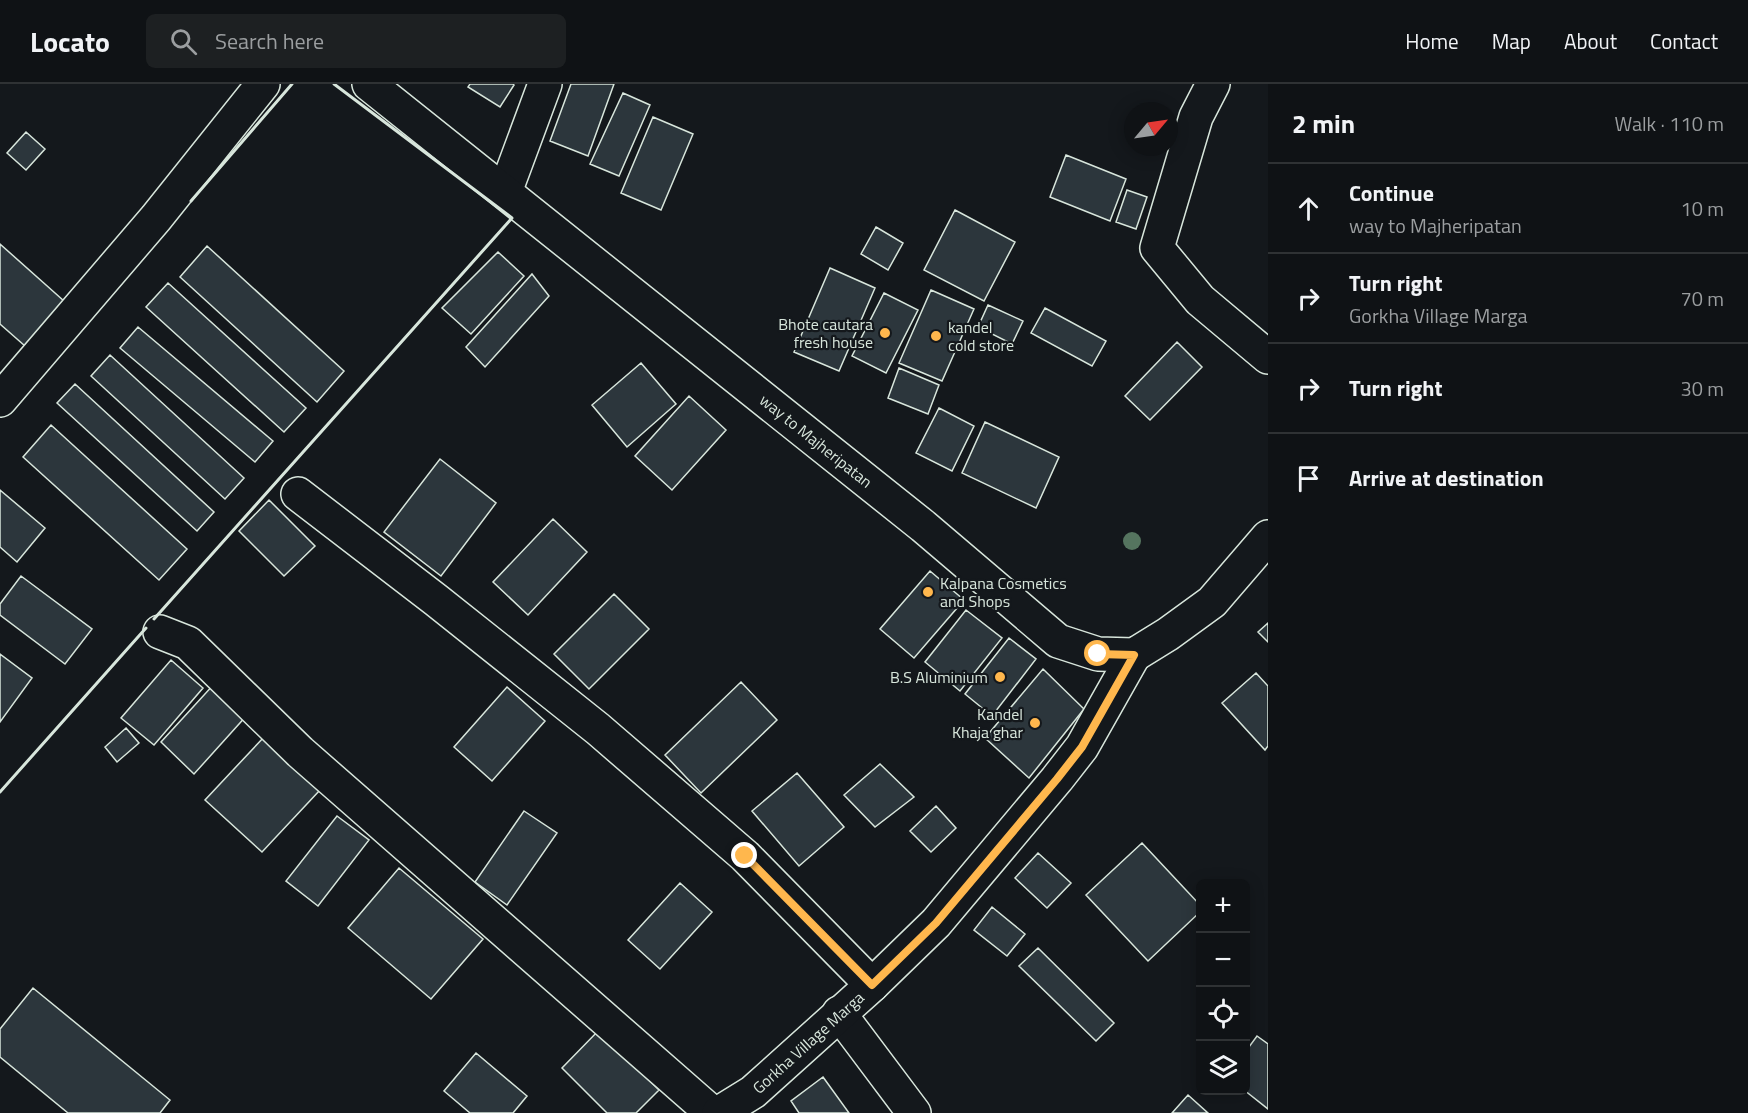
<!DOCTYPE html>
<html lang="en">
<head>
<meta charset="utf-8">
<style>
	:root { --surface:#0f1215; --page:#1d2022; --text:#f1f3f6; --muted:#9b9ea0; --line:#2f3234 }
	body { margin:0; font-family:"Titillium Web",sans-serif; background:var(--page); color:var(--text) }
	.controls { position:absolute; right:18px; bottom:18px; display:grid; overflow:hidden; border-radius:9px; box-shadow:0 3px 15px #0003 }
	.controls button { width:54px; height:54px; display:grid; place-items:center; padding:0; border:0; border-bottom:2px solid var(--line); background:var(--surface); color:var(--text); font:30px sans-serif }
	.compass { position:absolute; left:1124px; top:18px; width:54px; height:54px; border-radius:50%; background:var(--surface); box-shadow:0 3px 15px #0003; rotate:61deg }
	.stop { position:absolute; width:18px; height:18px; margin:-14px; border:4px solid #ffb74d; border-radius:50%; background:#fff }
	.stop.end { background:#ffb74d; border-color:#fff; box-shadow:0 2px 6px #0008 }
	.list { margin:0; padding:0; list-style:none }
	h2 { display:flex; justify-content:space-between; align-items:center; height:78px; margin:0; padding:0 24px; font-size:26px }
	h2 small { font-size:20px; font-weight:400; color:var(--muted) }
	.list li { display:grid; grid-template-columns:39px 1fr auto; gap:18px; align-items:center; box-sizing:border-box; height:90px; padding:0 24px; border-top:2px solid var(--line) }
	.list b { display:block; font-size:22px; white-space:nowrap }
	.list p { margin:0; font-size:20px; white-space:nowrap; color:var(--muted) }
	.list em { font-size:20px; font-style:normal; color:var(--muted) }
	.icon { flex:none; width:33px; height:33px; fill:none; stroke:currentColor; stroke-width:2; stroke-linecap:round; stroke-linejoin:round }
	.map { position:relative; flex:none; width:1268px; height:1029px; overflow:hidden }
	header { display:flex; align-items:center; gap:36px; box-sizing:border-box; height:84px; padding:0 30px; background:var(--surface); border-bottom:2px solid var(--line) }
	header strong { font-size:28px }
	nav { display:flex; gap:33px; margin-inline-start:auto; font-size:21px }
	.search { width:420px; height:54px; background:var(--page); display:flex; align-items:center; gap:15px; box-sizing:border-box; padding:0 21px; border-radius:9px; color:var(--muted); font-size:22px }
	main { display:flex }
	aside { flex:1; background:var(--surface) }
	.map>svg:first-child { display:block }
	.building { fill:#2c363c; stroke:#d8e6dc; stroke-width:1.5 }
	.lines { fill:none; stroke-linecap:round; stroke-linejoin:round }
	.minor-casing { stroke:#d8e6dc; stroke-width:36 }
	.primary-casing { stroke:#d8e6dc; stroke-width:36 }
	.minor { stroke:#14181c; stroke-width:33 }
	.primary { stroke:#14181c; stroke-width:33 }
	.wall { stroke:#d8e6dc; stroke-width:3 }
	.tree { fill:#55745f }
	.route { stroke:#ffb74d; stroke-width:8 }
	.poi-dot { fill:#ffb74d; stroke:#14181c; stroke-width:2 }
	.labels { text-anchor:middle; stroke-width:4.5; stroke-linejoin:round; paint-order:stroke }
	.poi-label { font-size:16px; fill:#d8e6dc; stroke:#14181c; text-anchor:end }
	.street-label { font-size:16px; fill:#d8e6dc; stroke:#14181c }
</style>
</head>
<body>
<header>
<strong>Locato</strong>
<div class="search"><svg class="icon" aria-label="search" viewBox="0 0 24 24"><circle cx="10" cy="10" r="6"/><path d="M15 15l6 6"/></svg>Search here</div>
<nav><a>Home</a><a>Map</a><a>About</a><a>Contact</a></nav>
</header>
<main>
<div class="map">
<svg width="1268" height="1029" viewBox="0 0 1268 1029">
	<rect width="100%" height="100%" fill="#14181c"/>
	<!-- building -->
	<path class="building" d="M470,0H513L514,1L500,23L468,3Z
		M571,0H614L588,72L550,57Z
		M623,9L650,21L619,92L590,80Z
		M653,33L693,50L661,126L621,109Z
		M26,48L45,65L26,86L7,69Z
		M1066,71L1126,95L1110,137L1050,113Z
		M1127,106L1147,113L1136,145L1116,138Z
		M955,126L1015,158L984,217L924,186Z
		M876,143L903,159L888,186L861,170Z
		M0,160L64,217L25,262L0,240Z
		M207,162L344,287L317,318L180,193Z
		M498,168L524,192L471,250L442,224Z
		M830,184L875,204L839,287L794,268Z
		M532,190L549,212L485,283L466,263Z
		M168,199L306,324L284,348L146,223Z
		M931,206L974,225L942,297L899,279Z
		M884,209L918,226L886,289L852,272Z
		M988,221L1023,237L1012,260L978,243Z
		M1045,224L1106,257L1092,282L1031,249Z
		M138,243L273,357L255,378L120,264Z
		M1177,258L1202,283L1150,336L1125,312Z
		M110,271L244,394L225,415L91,292Z
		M641,279L676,320L627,363L592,321Z
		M899,284L939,301L928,330L888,314Z
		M75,300L214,428L197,447L57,319Z
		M689,312L726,346L672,406L635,372Z
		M939,324L974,342L952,387L916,369Z
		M985,338L1059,373L1036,424L962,389Z
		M51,341L187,465L159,496L23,373Z
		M440,375L496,419L441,492L384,448Z
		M0,406L45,444L17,478L0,463Z
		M269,416L315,462L284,492L239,447Z
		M553,435L587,468L528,531L493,498Z
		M930,487L964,516L914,574L880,545Z
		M21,492L92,545L65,580L0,531V520Z
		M614,510L649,545L589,605L554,570Z
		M966,526L1002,554L960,607L925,578Z
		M1268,539V558L1258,548Z
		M1009,554L1036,575L992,632L965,610Z
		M0,570L32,594L0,638Z
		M171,576L203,604L154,661L121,634Z
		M1043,585L1084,625L1029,694L985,654Z
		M1256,589L1268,602V662L1265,666L1222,619Z
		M741,598L777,636L701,709L665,671Z
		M215,599L248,630L194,690L161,658Z
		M507,603L545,637L492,697L454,663Z
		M126,644L139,659L117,678L105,663Z
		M264,653L320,706L262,768L205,716Z
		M880,680L914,713L875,743L844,711Z
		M797,689L844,743L799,782L752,727Z
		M936,722L956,744L931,768L910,747Z
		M524,727L557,749L507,821L475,798Z
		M337,732L369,756L318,822L286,797Z
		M1142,759L1200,821V828L1148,877L1086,811Z
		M1038,769L1071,799L1047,824L1015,794Z
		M399,784L483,855L431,915L348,844Z
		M680,799L712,828L660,885L628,856Z
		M992,823L1025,850L1007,872L974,846Z
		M1038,864L1114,939L1096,957L1019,882Z
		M33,904L170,1016L160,1029H68L0,973V945Z
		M599,946L659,1006L636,1029H607L562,984Z
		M1257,952L1268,960V1025L1244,1006L1246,967Z
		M476,969L527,1012L513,1029H470L444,1007Z
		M823,993L849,1029H799L791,1017Z
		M1188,1011L1208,1029H1172Z"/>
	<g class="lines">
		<defs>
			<g id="minor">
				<path d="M1213,0L1196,33L1157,164L1200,216L1268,273"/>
				<path d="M505,108L545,0"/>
				<path d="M0,316L156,134L263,0"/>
				<path d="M298,410L436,516L598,645L745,772L872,901"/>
				<path d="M160,548L188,559L300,668L712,1029"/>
				<path d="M839,929L914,1029"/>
				<path id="s1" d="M719,1029L753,1008L872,901L936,839L1057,695L1082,663L1134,571"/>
			</g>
			<g id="primary">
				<path id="s2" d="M369,0L923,442L1058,557L1098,570L1134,571L1168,550L1212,518L1268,453"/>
			</g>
		</defs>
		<!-- minor casing -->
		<use href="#minor" class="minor-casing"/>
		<!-- primary casing -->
		<use href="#primary" class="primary-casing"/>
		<!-- minor -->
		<use href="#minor" class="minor"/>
		<!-- primary -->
		<use href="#primary" class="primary"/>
		<!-- wall -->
		<path class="wall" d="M191,117L292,0
			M154,535L512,134L334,0
			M0,708L146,544"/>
	</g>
	<!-- trees -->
	<circle class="tree" cx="1132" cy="457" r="9"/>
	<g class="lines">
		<!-- route -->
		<path class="route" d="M745,772L872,901L936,839L1057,695L1082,663L1134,571L1098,570"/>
	</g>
	<!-- markers -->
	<g class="poi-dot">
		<circle cx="885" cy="249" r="6"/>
		<circle cx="936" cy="252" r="6"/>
		<circle cx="928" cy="508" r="6"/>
		<circle cx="1000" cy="593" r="6"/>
		<circle cx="1035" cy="639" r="6"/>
	</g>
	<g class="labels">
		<!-- poi labels -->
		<g class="poi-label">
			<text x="873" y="246">Bhote cautara<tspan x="873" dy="18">fresh house</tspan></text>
			<text x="948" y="249" text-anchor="start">kandel<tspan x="948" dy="18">cold store</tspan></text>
			<text x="940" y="505" text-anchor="start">Kalpana Cosmetics<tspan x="940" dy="18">and Shops</tspan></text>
			<text x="988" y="599">B.S Aluminium</text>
			<text x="1023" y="636">Kandel<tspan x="1023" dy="18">Khaja ghar</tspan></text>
		</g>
		<!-- street labels -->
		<g class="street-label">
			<text dy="6" stroke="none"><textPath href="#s2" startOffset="572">way to Majheripatan</textPath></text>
			<text dy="6" stroke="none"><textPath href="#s1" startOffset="114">Gorkha Village Marga</textPath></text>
		</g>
	</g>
</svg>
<div class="controls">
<button>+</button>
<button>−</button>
<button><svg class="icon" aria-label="locate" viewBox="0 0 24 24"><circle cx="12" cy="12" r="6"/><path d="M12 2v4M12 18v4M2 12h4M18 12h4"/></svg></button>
<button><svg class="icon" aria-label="layers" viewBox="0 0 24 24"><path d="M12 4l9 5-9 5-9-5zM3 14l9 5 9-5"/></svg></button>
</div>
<svg class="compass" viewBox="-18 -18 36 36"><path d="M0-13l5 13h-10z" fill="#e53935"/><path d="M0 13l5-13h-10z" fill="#9b9ea0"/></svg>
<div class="stop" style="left:1098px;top:570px"></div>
<div class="stop end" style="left:745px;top:772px"></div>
</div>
<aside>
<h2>2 min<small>Walk · 110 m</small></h2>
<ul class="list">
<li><svg class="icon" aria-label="ahead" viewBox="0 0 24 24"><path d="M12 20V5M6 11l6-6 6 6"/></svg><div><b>Continue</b><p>way to Majheripatan</p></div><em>10 m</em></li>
<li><svg class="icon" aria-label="right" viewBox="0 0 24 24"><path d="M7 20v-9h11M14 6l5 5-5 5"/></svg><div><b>Turn right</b><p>Gorkha Village Marga</p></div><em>70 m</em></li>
<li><svg class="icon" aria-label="right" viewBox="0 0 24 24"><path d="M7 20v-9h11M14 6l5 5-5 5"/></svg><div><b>Turn right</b></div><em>30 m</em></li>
<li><svg class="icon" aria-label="arrive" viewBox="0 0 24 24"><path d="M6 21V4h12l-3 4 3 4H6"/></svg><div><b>Arrive at destination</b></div></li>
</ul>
</aside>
</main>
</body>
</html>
